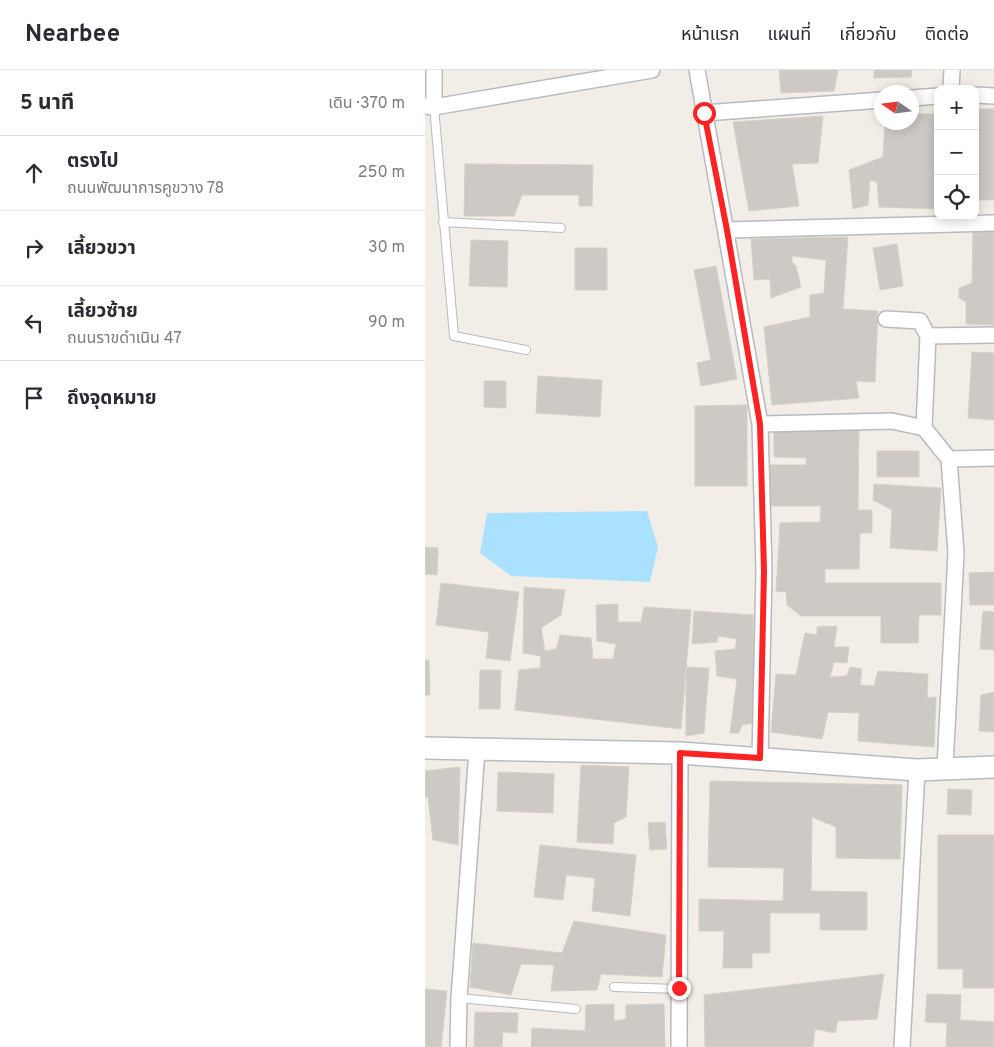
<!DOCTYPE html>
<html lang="th">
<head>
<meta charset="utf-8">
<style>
	:root { --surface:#fff; --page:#f7f7f7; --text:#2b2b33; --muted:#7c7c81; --line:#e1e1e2 }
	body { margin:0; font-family:Overpass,"Noto Sans Thai",sans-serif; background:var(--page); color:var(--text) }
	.controls { position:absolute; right:15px; top:15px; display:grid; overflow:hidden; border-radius:10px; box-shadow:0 2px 12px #0003 }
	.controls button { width:45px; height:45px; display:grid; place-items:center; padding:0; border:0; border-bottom:1px solid var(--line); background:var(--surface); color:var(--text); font:25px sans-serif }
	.compass { position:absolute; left:449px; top:15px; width:45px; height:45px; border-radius:50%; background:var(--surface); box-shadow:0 2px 12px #0003; rotate:283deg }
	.stop { position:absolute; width:15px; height:15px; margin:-11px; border:4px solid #fc2325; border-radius:50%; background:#fff }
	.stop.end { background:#fc2325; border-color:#fff; box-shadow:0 1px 5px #0008 }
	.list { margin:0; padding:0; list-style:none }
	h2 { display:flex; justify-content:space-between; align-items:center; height:65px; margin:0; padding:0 20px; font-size:21px }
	h2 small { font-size:16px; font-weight:400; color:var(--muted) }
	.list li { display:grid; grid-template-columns:32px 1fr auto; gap:15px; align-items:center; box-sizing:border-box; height:75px; padding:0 20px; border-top:1px solid var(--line) }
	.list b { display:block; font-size:19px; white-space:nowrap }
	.list p { margin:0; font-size:16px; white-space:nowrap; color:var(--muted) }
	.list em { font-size:16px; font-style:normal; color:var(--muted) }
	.icon { flex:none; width:28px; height:28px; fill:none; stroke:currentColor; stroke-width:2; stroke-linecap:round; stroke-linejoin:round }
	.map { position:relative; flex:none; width:569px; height:977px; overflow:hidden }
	header { display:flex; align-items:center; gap:30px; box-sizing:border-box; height:70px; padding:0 25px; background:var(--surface); border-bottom:1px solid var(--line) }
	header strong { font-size:24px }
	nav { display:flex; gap:28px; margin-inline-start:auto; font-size:18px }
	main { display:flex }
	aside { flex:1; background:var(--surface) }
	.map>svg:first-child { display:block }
	.water { fill:#aae1ff }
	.building { fill:#cdc9c4; stroke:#d7d0c4 }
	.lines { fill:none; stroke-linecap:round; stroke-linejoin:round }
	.lane-casing { stroke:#b7babf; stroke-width:10 }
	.street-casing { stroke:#b7babf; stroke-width:18 }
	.secondary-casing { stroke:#b8bcc2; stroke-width:24 }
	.lane { stroke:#fff; stroke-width:8 }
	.street { stroke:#fff; stroke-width:15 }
	.secondary { stroke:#fff; stroke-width:21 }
	.route { stroke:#fc2325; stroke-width:6 }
</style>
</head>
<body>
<header>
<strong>Nearbee</strong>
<nav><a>หน้าแรก</a><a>แผนที่</a><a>เกี่ยวกับ</a><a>ติดต่อ</a></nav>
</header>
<main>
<aside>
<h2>5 นาที<small>เดิน · 370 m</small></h2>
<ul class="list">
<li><svg class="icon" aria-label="ahead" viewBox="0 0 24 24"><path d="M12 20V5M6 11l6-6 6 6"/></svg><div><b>ตรงไป</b><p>ถนนพัฒนาการคูขวาง 78</p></div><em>250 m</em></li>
<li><svg class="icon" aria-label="right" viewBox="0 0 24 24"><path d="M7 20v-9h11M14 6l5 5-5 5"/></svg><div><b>เลี้ยวขวา</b></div><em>30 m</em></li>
<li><svg class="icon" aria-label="left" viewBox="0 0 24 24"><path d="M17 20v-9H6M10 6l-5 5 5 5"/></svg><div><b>เลี้ยวซ้าย</b><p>ถนนราขดำเนิน 47</p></div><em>90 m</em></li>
<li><svg class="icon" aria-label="arrive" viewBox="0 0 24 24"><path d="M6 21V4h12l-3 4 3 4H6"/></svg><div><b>ถึงจุดหมาย</b></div></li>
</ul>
</aside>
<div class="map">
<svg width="569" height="977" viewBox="0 0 569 977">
	<rect width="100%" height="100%" fill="#f2eee7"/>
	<!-- water -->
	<path class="water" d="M222,441L233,477L225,512L86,506L55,483L62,443Z"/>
	<!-- building -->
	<path class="building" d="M354,0H413L409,21L356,23Z
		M449,0H487L486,7L449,8Z
		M550,39H569V130H550Z
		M487,44H513V139L454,137L452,112L445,110L443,135L428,139L424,100L458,87L460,52H487Z
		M398,46L393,93L367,94L374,136L324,141L308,52Z
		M40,94L168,95L167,136H154V125H97L89,146H39Z
		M548,161H569V255L541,254V232L534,228V218L547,213Z
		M423,167L418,239L453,241L450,312L431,311L434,328L347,335L339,257L385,247V225L399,223L401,190L367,186V192L371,196L376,217L346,228L345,209L329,210L326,169Z
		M46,170L83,171L82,217L44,216Z
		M472,174L478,216L455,220L448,178Z
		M150,178H182V220H150Z
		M291,196L312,309L276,316L272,293L286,290L269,200Z
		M547,282L569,283V350L543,348Z
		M113,306L177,310L175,347L111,343Z
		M59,311H81V338L59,337Z
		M322,335V416H270V336Z
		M349,359H434L433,440H447V463H435L434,499H400V513H516V545H494L493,573H456V546H376L362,535L361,521L351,522L355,453L395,452L396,436H341L342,395H381V388L349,387Z
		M452,381H494V407H452Z
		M449,414L516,418L512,481L465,478L467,440L448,430Z
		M0,477L13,478L12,505L0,504Z
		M569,502V535H545L544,503Z
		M16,513L94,522L85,591L61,588L64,562L11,555Z
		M99,517L140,520L136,545L116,558L120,581L131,579L135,565L166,568L168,589H188L191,574L172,571L171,535L193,534V552H216L219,537L266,540L256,659L90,640L94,600L115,598L116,586L98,583Z
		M269,541L328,545L329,653L317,655L314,663H305L312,609L292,606L290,581L310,579L312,569L293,566L292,572L267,574Z
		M558,541L569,542V580L555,579Z
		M412,556L409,577H424L422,593L409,592L405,607L422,606L425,597L437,599L435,615L449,616L453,601L503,604L502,628L511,627L509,677L433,671L434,643L403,642L397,669L346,662L351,604L371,605L380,563L392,565V557Z
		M0,590H4L5,625H0Z
		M261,597L284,598L279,663L261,666Z
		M55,600H76L75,639H54Z
		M569,622V662L554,661L556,625Z
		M156,695L204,697L201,747L189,753L188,774L152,772Z
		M35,697L33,775L8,770L3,727H0V701Z
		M73,702L129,704L128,743L72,741Z
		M285,711L477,715L475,789L411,788V757L387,747L386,821L442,822V860H395V843H345V883H327V898H298L299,861H274V829L358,831L359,798L283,797Z
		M523,719L547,720L546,745L522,744Z
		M240,752L242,779L225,780L223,753Z
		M513,765H569V918H538V899H513Z
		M115,775L211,785L205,846L167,841L170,808L141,805L138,830L109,827Z
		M149,851L241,865L237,907L176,904L172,920L126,921L129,895L96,894L86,925L45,917L48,873L137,883Z
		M459,904L452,949L413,951L410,963L390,959L388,977H280L279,925Z
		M0,919L22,921L16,977H0Z
		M502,924L536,925L535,950L569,952V977H521L522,953L500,952Z
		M189,934V951L201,949V935L239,934L240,977H106L107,958L160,961L161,935Z
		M50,942L93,943L92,963L78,962L77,977H49Z"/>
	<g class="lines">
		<defs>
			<path id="lane" d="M9,37L29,266L101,280
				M18,152L136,158
				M189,917L254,919
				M34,928L151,939"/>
			<path id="street" d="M272,0L335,354L339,501L335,688
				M526,19L527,0
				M550,25L569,26
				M487,28L513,26
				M0,36L9,37L227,0
				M9,37V0
				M279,43L457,30
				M302,160L569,153
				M461,249L495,251L503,266
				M335,354L467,351L499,358L524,389L569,388
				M499,358L503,266L569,265
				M520,697L531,483L524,389
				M33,977L34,928L52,680
				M254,977L255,683
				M477,977L492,700"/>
			<path id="secondary" d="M0,678L255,683L492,700L569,697"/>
		</defs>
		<!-- lane casing -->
		<use href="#lane" class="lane-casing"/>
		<!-- street casing -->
		<use href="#street" class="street-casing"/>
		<!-- secondary casing -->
		<use href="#secondary" class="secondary-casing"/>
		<!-- lane -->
		<use href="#lane" class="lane"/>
		<!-- street -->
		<use href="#street" class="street"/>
		<!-- secondary -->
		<use href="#secondary" class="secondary"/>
	</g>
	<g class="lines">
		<!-- route -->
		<path class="route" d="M254,918L255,683L335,688L339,501L335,354L302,160L279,43"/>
	</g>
</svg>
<div class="controls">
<button>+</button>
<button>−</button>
<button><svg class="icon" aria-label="locate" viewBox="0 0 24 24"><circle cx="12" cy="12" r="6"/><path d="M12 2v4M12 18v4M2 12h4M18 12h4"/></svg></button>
</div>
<svg class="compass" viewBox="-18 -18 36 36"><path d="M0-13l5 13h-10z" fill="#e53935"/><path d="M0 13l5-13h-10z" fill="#7c7c81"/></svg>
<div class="stop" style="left:279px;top:43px"></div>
<div class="stop end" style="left:254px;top:918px"></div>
</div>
</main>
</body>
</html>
